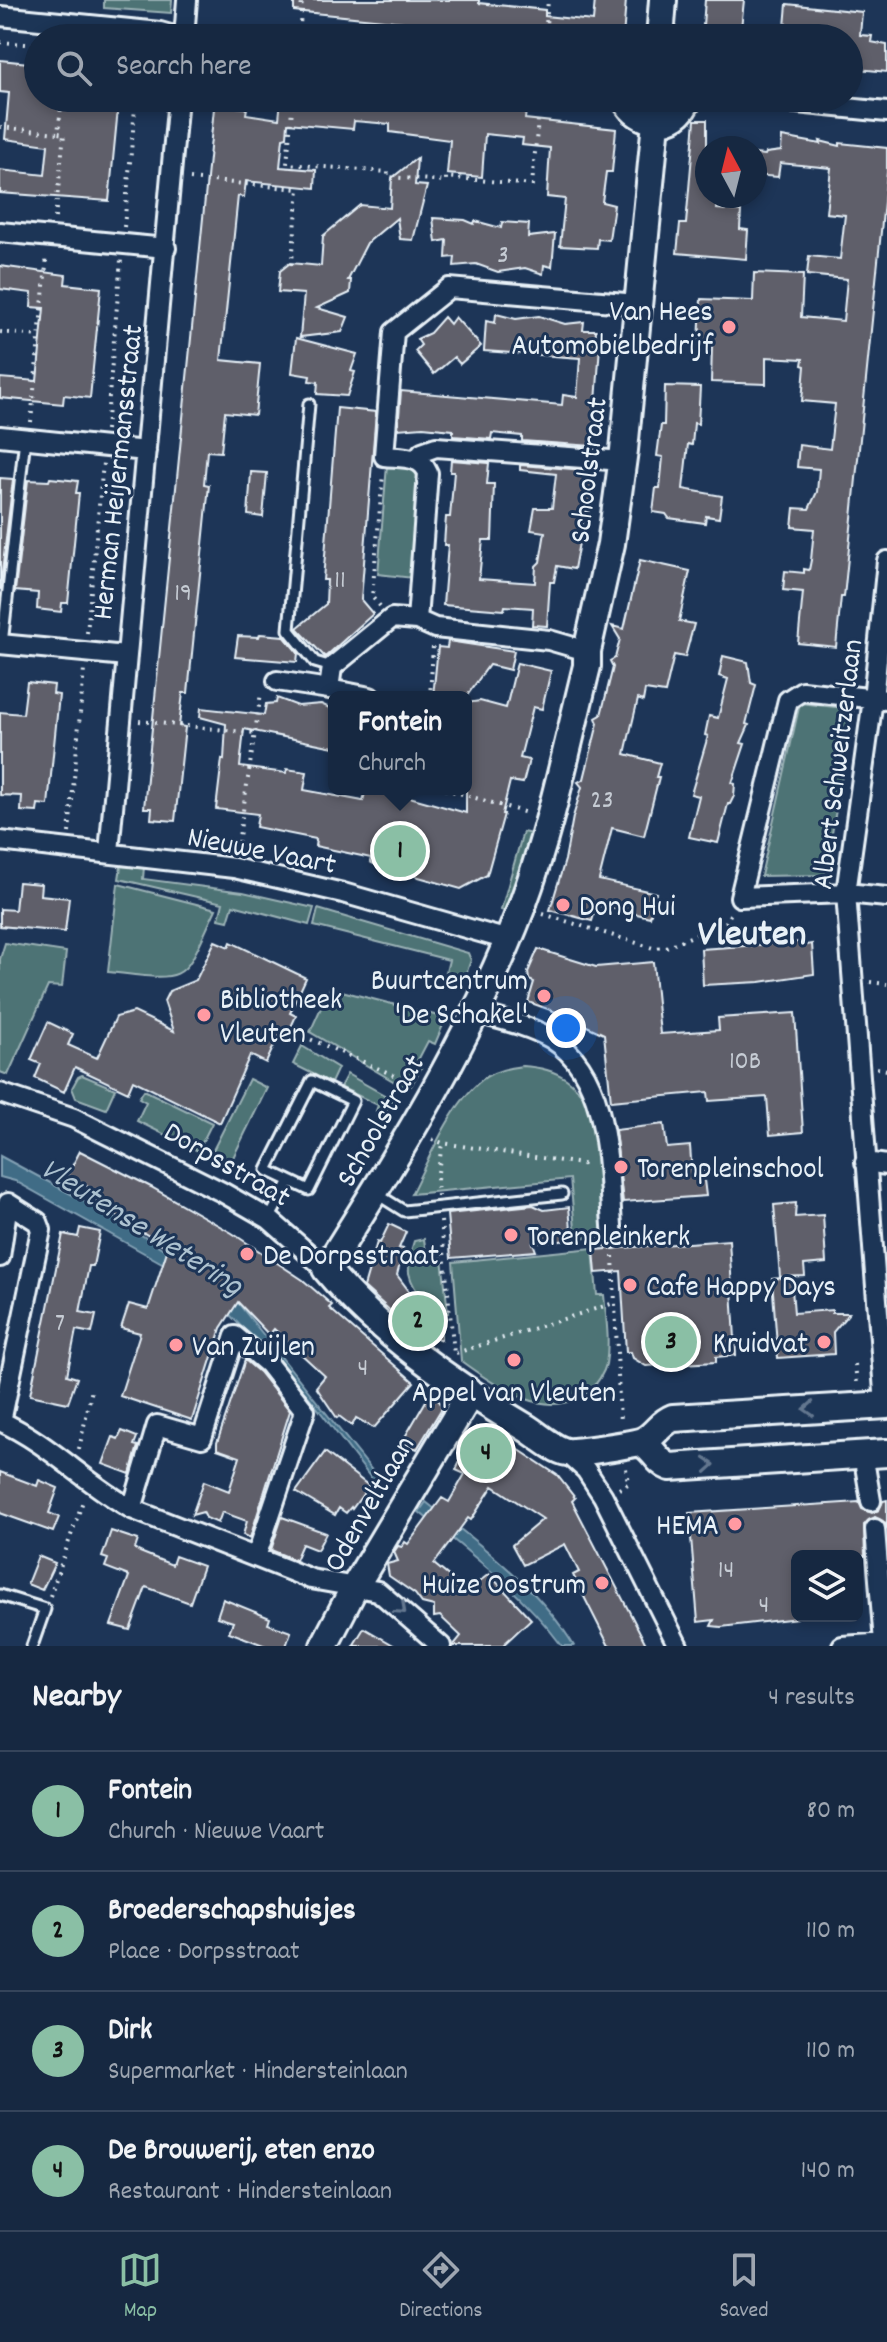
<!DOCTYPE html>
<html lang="en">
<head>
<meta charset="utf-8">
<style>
	:root { --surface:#162841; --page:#1f3048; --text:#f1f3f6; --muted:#9ea6b1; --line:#35445a; --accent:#8abfa5 }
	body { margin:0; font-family:Dekko,sans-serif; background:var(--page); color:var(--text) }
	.controls { position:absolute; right:24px; bottom:24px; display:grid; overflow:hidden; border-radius:12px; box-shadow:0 4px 12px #0003 }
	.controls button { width:72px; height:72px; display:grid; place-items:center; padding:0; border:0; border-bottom:2px solid var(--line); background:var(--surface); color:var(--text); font:40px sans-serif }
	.compass { position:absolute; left:695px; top:136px; width:72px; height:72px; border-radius:50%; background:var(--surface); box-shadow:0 4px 12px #0003; rotate:353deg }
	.you { position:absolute; left:566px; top:1028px; width:28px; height:28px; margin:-20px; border:6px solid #fff; border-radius:50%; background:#1a73e8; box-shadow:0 0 0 12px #1a73e833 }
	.badge { display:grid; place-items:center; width:52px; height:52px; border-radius:50%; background:var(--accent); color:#111; font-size:26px; font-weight:700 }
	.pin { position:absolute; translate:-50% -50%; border:4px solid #fff; box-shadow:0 2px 8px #0006 }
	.popup { position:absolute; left:328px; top:691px; width:144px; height:104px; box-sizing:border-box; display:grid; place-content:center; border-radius:12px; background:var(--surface); filter:drop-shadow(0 2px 6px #0005); font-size:26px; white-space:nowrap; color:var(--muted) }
	.popup b { font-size:30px; color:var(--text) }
	.popup::after { content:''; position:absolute; left:50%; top:100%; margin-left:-16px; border:16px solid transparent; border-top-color:var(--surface) }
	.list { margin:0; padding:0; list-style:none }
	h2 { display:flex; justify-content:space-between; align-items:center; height:104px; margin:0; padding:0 32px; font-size:34px }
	h2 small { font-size:26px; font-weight:400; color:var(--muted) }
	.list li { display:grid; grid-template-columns:52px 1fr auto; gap:24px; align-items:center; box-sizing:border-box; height:120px; padding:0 32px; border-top:2px solid var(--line) }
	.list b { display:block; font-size:30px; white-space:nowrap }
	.list p { margin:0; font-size:26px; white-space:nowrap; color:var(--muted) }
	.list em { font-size:26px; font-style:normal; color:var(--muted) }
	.icon { flex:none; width:44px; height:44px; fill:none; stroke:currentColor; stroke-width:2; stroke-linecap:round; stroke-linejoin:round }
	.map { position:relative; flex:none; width:887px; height:1646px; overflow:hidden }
	.search { position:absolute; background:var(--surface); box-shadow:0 4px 12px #0003; left:24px; right:24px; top:24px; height:88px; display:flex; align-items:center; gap:20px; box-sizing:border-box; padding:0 28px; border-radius:44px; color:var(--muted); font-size:30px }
	.sheet { height:584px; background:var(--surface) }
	nav { display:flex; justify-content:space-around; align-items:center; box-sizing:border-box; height:112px; border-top:2px solid var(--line); background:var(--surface); font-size:22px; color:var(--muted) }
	nav a { display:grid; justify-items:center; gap:4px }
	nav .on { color:var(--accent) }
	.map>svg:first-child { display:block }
	.green { fill:#4e7374; stroke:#9bb2b6; stroke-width:2 }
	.water { fill:#406c86; stroke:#83a1b4; stroke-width:2 }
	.building { fill:#5f5e6a; stroke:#e8f1f8; stroke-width:2 }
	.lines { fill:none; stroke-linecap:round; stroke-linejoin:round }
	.lane-casing { stroke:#e8f1f8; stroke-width:15 }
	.street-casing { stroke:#e8f1f8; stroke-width:24 }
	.secondary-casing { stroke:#e8f1f8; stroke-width:32 }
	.path { stroke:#e8f1f8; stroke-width:4; stroke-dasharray:2 6; stroke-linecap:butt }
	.lane { stroke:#1d3557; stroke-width:9 }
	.street { stroke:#1d3557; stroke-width:18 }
	.secondary { stroke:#1d3557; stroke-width:26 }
	.oneway { stroke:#64778f }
	.poi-dot { fill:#ff9aa2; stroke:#1d3557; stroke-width:3 }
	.labels { text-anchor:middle; stroke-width:6; stroke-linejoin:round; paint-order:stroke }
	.number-label { font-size:26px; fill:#c6ccd4 }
	.poi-label { font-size:30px; fill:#e8f1f8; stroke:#1d3557; text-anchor:start }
	.street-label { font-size:30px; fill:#e8f1f8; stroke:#1d3557 }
	.water-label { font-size:32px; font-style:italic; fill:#adc2d0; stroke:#1d3557 }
	.district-label { font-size:38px; font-weight:bold; fill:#e8f1f8; stroke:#1d3557 }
</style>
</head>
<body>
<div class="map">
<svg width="887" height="1646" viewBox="0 0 887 1646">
	<rect width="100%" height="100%" fill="#1d3557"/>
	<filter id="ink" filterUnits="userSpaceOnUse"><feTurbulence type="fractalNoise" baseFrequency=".0125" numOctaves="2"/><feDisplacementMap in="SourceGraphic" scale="16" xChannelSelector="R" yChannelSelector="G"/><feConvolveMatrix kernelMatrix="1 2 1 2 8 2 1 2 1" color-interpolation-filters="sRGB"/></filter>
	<g filter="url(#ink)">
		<!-- green -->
		<path class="green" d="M104,0H172L171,13L104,8Z
			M387,465H407L415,470L420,487L413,578L378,574Z
			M800,703L853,709L825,875L761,876Z
			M523,832L535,835L510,912L501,910Z
			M121,866L144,867L143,879L243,892L314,908L309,925L233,905L228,921L219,919L223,903L119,879Z
			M118,884L216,909C181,983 192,982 108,972Z
			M318,909L468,953L471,960L465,977L446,972L449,960L314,926Z
			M5,943L66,952L62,987L48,986L8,1075L0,1072V959Z
			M330,988L446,1018L435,1044L428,1041L416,1064L421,1068L411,1086L405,1088L310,1032Z
			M302,1046L338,1068L331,1083L293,1064Z
			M522,1066C559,1068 579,1082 594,1116L602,1236L576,1238L570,1179L411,1194C429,1159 453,1099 486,1077C497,1070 509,1068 522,1066Z
			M347,1074L393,1100L385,1115L376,1111L378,1105L340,1087Z
			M82,1075L115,1089L106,1109L76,1098L72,1088L78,1077Z
			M249,1079L267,1088L228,1168L209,1158Z
			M144,1090L212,1123L198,1151L137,1121L146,1102L139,1098Z
			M424,1239L427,1259L442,1258L448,1313C430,1311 413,1291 409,1273C408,1263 411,1250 414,1241Z
			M593,1248L597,1295H604C606,1317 610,1342 606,1364C604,1373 597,1384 590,1390C550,1425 495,1386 461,1361L453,1262Z"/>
		<!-- water -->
		<path class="water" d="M0,1156L101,1210L183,1261L234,1298L378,1478L374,1482L309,1397L230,1315L162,1263L15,1181L0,1177Z
			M426,1502C480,1545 538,1586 574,1646H562C523,1593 470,1553 419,1512Z"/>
		<!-- building -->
		<path class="building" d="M294,0H479V3L545,10V16L593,21L595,0H626L623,38H582L534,33V35L294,11Z
			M705,0H744L740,38H702Z
			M787,4L862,12L860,35L872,36L871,42L887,45V72L849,68V38H784Z
			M0,60L38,64V98H119L109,201L0,193V170L45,175L48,145L5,139L9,93L0,92Z
			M215,98H238L237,107L247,108L246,114L279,119L281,100L303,102V98H392L526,111L525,119L616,129L612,172H606L602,202L614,205L609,240L598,239L597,248L560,246L565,199L547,197L550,148L522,145L523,138L485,134L482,177L447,174L450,140L390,132V124L354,121L353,129L288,123L287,137L283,138L280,167L316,170L315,188L246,181L244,197L238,196L221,360L260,364L255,415L225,412L221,452L207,451L204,484L209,485L188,693H183L179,726L185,727L175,821L151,819L152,808H144Z
			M695,120H707V196H718L717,209L741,211L740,229L748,230L746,259L677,253L680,224H686Z
			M782,137L821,144L820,141L840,146V143L887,148V172L844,597H841L836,647L798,643L803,592L783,590L785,571L804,573V569L809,570L811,560L814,529L792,527L794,508L809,509L817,492L819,469L797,467L799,445L830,449L835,404L802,401L805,366L802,365L803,359L766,357V384L711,382L712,346L699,345L701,299L753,301L754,273L803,275L801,317L843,321L847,279L807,275L809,256L840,259L845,215L826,213L831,168L780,163L778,177L755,175V154L765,155L766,153L781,151Z
			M417,158L415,185L427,186L413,240L400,239L397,218L367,243L348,280H351L350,293L317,308L348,317L342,332L300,337L304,294L278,292L280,271L290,263L321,266L323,236L360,205L390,208L392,178Z
			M433,218L465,220L474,224L475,221L501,228L502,222L529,224L528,237L555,234L552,267L544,265L543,274L525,268L498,272L476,264L454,266L455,257L446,258L447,240L436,242Z
			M0,266L66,275L65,284L101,288L90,398L64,395L63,404L0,398V378L37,381L44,308L31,307L32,293L0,289Z
			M496,314L516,319L539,316L565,324L584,322L583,330H596L595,345H600L593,446L522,441V436L492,433L491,439L453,436V430L423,427L398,429L401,391L562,405L563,395L577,397L580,358L484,351L486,321L495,323Z
			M444,317L450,324L455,317L481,346L460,364L454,357L434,374L415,351L421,345L417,339L430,333Z
			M296,338L357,354L351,371L355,372L347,396L317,394L318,382L309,381L310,376L292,373Z
			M665,386L700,387L698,424L694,423L692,445L688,444L683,489L722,496L719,518L706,516L705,523L669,518L666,514L653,512L656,488H660L663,457L657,456L661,425H664Z
			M337,408L376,412L361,600L373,614L325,657L297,628L326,604L327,580H323Z
			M451,460L489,463L487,484H494L492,540H483L479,579L535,583L536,566L540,562L545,532L531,530L535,508H552L556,474L520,470V465L586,470L585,477L593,481L589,511H585L574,569L557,566L554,582H550L547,626L532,625L533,608L505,606L504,610L443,605L448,545H444L445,530L446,517H450L454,472H450Z
			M251,472L267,473L263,517L248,515Z
			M0,478L13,479L0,590Z
			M50,478L78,481L76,493H79L68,603H62L61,612L37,609L38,593L15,591L28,480L49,481Z
			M640,560L690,571L679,621L694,624L685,657L674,655L665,693L645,690L643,701L638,699L627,745L625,754L660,763L656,777H659L644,836L612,828L599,880L656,893L650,917L597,905L592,921L550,910L565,860L573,817L582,787L578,782L584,779L598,723L596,718L601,715L613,667L610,661L615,658L620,639L612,626L624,629Z
			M260,634L284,636L298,653L297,662L235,657L238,636L259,637Z
			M448,641L514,651L510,670L489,665L466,697H433L438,647L447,648Z
			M723,656L748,662L751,683L756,685L746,724L749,725L741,743L745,744L732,783L735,784L734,796L730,804H728L718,843L689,837L699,796L691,794L708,736L705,735L709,716L718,718L728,679L719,676Z
			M517,663L551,671L542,709L533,707L520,758L529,760L523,783L510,781L502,814H504L487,875L461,889L376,865L370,862L371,858L315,846L316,839L256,827L258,814L216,809L222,759L224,760L226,724L200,717L201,708L264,715L266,704L276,703L277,698L298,706L321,704L334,710V747L244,729L240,767L286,773L287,769L307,772L304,790L363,801L366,789H381L466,813V703L480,701L506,708Z
			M27,682L54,685L53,694L59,695L48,805L38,804L37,812L21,811L22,796L0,795V712L23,714Z
			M18,882L41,884L40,895L69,898L65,932L0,926V909L15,910Z
			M215,941L229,947L231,942L306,978L290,1013L296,1016L285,1040L278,1037L266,1063L250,1055L220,1123L133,1080L128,1092L75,1067L64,1092L35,1078L41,1064L31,1060L48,1022L73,1034L68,1045L97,1058L116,1017L134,1012L174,1031L164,1001L169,991L196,980Z
			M800,942L801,946L812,944L814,974L760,982L703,985L701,949Z
			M538,949L596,967L653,962L660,1034L719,1030L718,1018L795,1013L803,1132L770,1135L767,1097L709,1101L708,1092L611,1101L604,1034L578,1022V1020L528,1002L534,982L529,980L528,972Z
			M664,1124L667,1148L690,1146L692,1173L703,1172L706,1196L623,1202L615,1130Z
			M80,1151L151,1187L232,1233L303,1280L332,1305L329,1308L414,1382L374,1428L356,1418L352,1426L339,1416L337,1418L316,1387L325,1376L274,1329L269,1335L238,1302L221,1328L192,1420L120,1396L140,1333L121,1328L129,1304L148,1309L168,1248L96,1203L101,1194L67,1176Z
			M796,1203L795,1217L823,1215L826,1263L804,1265L805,1276L780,1277L774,1205Z
			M533,1205L544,1210L569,1207L572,1240L533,1243L536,1251L451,1258L447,1214Z
			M389,1224L406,1232L399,1248L404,1249L397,1275L412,1295L401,1303L440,1320L441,1340L406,1325L364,1287L377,1242L380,1243Z
			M80,1228L100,1232L93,1266H89L80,1312L96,1315L92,1333L76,1330L67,1375L77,1378L68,1403L30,1395L63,1234L78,1237Z
			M729,1240L736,1355L716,1357V1362L646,1366L633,1358L631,1352H626L621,1271L596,1273L594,1250Z
			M791,1277L794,1313L832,1310V1313H849L833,1332L834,1354L778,1358L772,1279Z
			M245,1360L259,1372L290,1411L250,1538L243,1535L247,1521L222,1512L218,1523L206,1518L203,1512L192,1515L204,1481L229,1491L240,1457L217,1449V1443Z
			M430,1394L440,1402L442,1408L417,1449L402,1442Z
			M476,1427L498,1436L557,1475L575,1498L572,1501L647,1646H609L573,1575L579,1572L565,1544L523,1565L512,1545L543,1519L493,1486L471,1520L468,1518L434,1564L467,1591L489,1574L531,1619L502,1646H453L461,1636L440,1616L434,1617V1606L422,1603L415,1594L389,1576L387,1564L398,1561L394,1552L398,1546L402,1547L405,1542L408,1544L442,1498L449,1502L465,1474L456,1470Z
			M122,1431L137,1437L134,1445L138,1446L130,1474L103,1464L113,1437L118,1439Z
			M325,1452L369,1486L352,1509L351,1507L346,1513L339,1508L335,1515L296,1492Z
			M0,1472L37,1486L39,1480L58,1488L49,1513L59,1517L53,1532L0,1513Z
			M887,1500V1529L884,1522L875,1517L864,1525L865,1556H797V1618L721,1627L711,1626L714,1620L698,1622L689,1513L859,1502L862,1509L872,1513L879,1510L883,1501Z
			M282,1517L326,1533L317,1550L302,1544L295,1560L271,1550Z
			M111,1531L138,1540L135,1549L140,1552L172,1565L175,1556L203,1566L190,1603L146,1587L130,1630L111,1625L129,1576L105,1567L108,1559L102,1557Z
			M38,1556L55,1563L42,1590L27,1584Z
			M223,1599L270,1618L268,1624L291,1632L286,1646H266L229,1632L233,1622L217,1617Z
			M364,1628L395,1646H353Z"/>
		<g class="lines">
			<defs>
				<path id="lane" d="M309,404L289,630L315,662L332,667
					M2,644L25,438
					M377,1194L404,1211L562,1194
					M269,1219L290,1181L309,1190L353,1101L312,1081L267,1170L290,1181
					M0,1595L45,1609L32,1646"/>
				<path id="street" d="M0,16L160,32L181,38
					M184,38L187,0
					M745,98L887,112
					M0,232L166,248
					M0,436L146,451
					M417,459L422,452L436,447L623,461
					M417,620L428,473C421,455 402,458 384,456L394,332L449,288L637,304
					M0,644L126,656
					M277,681L329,689
					M370,697L329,689L332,667L392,618L417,620L435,628L549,640L587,651
					M887,700L802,691L788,700L740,897L846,893L887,897
					M0,841L234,868L343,893L508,940
					M109,852L178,98
					M477,1013C502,1020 530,1026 552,1039C613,1077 607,1175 613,1238
					M0,1093L74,1118L222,1192L269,1219L326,1269
					M865,1162L887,1165
					M0,1257L8,1203L38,1222L41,1230L1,1422
					M885,1405L846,893L873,699L887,561
					M0,1421C49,1443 85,1483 132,1509L311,1579L378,1591L441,1646
					M566,1452L586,1470L603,1496L678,1646
					M863,1454L871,1501
					M132,1509L157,1425L202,1438L235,1336L268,1364L305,1411L256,1557
					M875,1529L884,1643
					M842,1646L887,1643"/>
				<path id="secondary" d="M660,38L663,0
					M625,98C638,126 677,130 688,98
					M656,122L624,450L611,544L587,651V666C567,746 551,828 522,906C473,1035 400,1152 326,1269C381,1335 452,1383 525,1427C537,1434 554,1450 567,1452C576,1453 638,1444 645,1440C657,1433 660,1423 673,1418L887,1405
					M641,1443C654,1448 656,1462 670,1467L887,1453
					M324,1646L354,1588L470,1394"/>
			</defs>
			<!-- lane casing -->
			<use href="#lane" class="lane-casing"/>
			<!-- street casing -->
			<use href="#street" class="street-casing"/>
			<!-- secondary casing -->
			<use href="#secondary" class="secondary-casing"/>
			<!-- path -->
			<path class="path" d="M299,38L302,0
				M545,38L548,0
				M0,42L38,45
				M293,98L287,164L388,172V177L446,181V177L532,185L540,98
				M0,127L57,133
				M190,179L299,189L291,271
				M55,218L64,134L58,133L62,98
				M124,227L136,98
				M0,332L39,336
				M31,422L47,255
				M106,430L121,260
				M380,606L372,597L383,474
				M87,633L103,463
				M430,697L433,646
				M139,721L254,733
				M445,789L527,813
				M69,833L84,670
				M237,850L261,693
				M543,914L653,948L666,947L726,922L731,913
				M870,982L887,984
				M289,1030L412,1083
				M877,1068L887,1070
				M432,1139L442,1143L588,1165
				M438,1196L437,1180L442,1143
				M441,1221L454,1354
				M613,1256L620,1423
				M456,1353L614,1303
				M855,1364L857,1384
				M79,1449L92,1389
				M619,1489L628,1484L626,1468
				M50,1596L84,1498"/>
			<!-- lane -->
			<use href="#lane" class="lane"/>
			<!-- street -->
			<use href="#street" class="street"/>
			<!-- secondary -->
			<use href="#secondary" class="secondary"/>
		</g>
		<!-- one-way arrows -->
		<defs><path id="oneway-chevron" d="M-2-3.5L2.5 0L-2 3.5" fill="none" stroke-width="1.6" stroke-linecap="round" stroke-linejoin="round" transform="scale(2)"/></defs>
		<g class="oneway">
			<use href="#oneway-chevron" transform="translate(809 1409) rotate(177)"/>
			<use href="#oneway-chevron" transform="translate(709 1465) rotate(-4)"/>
			<use href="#oneway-chevron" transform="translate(401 1609) rotate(42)"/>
		</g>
	</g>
	<!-- markers -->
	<g class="poi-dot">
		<circle cx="729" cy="327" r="8"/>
		<circle cx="563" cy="905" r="8"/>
		<circle cx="544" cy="996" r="8"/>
		<circle cx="204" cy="1015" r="8"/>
		<circle cx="621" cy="1167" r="8"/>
		<circle cx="511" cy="1235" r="8"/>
		<circle cx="247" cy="1254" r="8"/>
		<circle cx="630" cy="1285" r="8"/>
		<circle cx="824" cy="1342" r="8"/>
		<circle cx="176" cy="1345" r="8"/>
		<circle cx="514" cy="1360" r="8"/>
		<circle cx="735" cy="1524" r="8"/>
		<circle cx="602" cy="1583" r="8"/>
	</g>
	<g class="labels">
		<!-- number labels -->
		<g class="number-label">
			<text x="503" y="262">3</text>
			<text x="340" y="587">11</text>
			<text x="183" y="600">19</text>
			<text x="602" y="807">23</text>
			<text x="745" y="1068">10B</text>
			<text x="60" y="1330">7</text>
			<text x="363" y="1375">4</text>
			<text x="726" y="1577">14</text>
			<text x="764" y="1612">4</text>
		</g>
		<!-- poi labels -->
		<g class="poi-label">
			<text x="713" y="320" text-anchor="end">Van Hees<tspan x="713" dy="34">Automobielbedrijf</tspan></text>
			<text x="579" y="915">Dong Hui</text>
			<text x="528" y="989" text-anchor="end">Buurtcentrum<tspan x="528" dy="34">'De Schakel'</tspan></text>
			<text x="220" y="1008">Bibliotheek<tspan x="220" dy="34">Vleuten</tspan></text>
			<text x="637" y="1177">Torenpleinschool</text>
			<text x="527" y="1245">Torenpleinkerk</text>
			<text x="263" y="1264">De Dorpsstraat</text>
			<text x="646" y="1295">Cafe Happy Days</text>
			<text x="808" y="1352" text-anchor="end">Kruidvat</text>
			<text x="192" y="1355">Van Zuijlen</text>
			<text x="514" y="1401" text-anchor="middle">Appel van Vleuten</text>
			<text x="719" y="1534" text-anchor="end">HEMA</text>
			<text x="586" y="1593" text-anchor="end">Huize Oostrum</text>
		</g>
		<!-- street labels -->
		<g class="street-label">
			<text transform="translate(587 470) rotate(-83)" y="10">Schoolstraat</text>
			<text transform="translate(116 472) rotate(-84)" y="10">Herman Heijermansstraat</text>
			<text transform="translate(836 764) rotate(-83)" y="10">Albert Schweitzerlaan</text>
			<text transform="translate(262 849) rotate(11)" y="10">Nieuwe Vaart</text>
			<text transform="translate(379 1120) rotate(-60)" y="10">Schoolstraat</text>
			<text transform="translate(228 1163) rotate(30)" y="10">Dorpsstraat</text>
			<text transform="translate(368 1503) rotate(-60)" y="10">Odenveltlaan</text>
		</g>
		<!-- water labels -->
		<g class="water-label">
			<text transform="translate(143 1225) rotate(32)" y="11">Vleutense Wetering</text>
		</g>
		<!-- district labels -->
		<g class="district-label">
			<text x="752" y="944">Vleuten</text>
		</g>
	</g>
</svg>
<div class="controls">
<button><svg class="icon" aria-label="layers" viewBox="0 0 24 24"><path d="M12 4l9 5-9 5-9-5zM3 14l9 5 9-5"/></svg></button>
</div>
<svg class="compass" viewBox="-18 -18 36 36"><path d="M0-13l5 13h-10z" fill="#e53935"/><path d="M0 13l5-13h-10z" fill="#9ea6b1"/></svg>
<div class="you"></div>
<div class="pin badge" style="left:400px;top:851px">1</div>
<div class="popup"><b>Fontein</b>Church</div>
<div class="pin badge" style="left:418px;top:1321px">2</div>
<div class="pin badge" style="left:671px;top:1342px">3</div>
<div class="pin badge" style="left:486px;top:1453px">4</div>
<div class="search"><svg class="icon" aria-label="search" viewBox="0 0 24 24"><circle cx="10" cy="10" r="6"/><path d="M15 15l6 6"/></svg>Search here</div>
</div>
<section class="sheet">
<h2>Nearby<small>4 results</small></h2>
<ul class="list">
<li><span class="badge">1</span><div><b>Fontein</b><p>Church · Nieuwe Vaart</p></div><em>80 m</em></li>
<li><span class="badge">2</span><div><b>Broederschapshuisjes</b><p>Place · Dorpsstraat</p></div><em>110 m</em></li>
<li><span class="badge">3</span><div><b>Dirk</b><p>Supermarket · Hindersteinlaan</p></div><em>110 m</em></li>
<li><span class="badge">4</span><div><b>De Brouwerij, eten enzo</b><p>Restaurant · Hindersteinlaan</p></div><em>140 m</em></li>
</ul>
</section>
<nav>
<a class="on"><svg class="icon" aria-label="map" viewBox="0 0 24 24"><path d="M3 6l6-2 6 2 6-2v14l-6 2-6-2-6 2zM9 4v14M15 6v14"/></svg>Map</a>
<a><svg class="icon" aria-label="directions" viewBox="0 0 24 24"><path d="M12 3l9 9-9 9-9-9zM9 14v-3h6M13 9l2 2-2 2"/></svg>Directions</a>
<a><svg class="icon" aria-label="saved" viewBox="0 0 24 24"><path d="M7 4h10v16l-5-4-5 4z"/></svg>Saved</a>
</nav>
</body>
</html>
